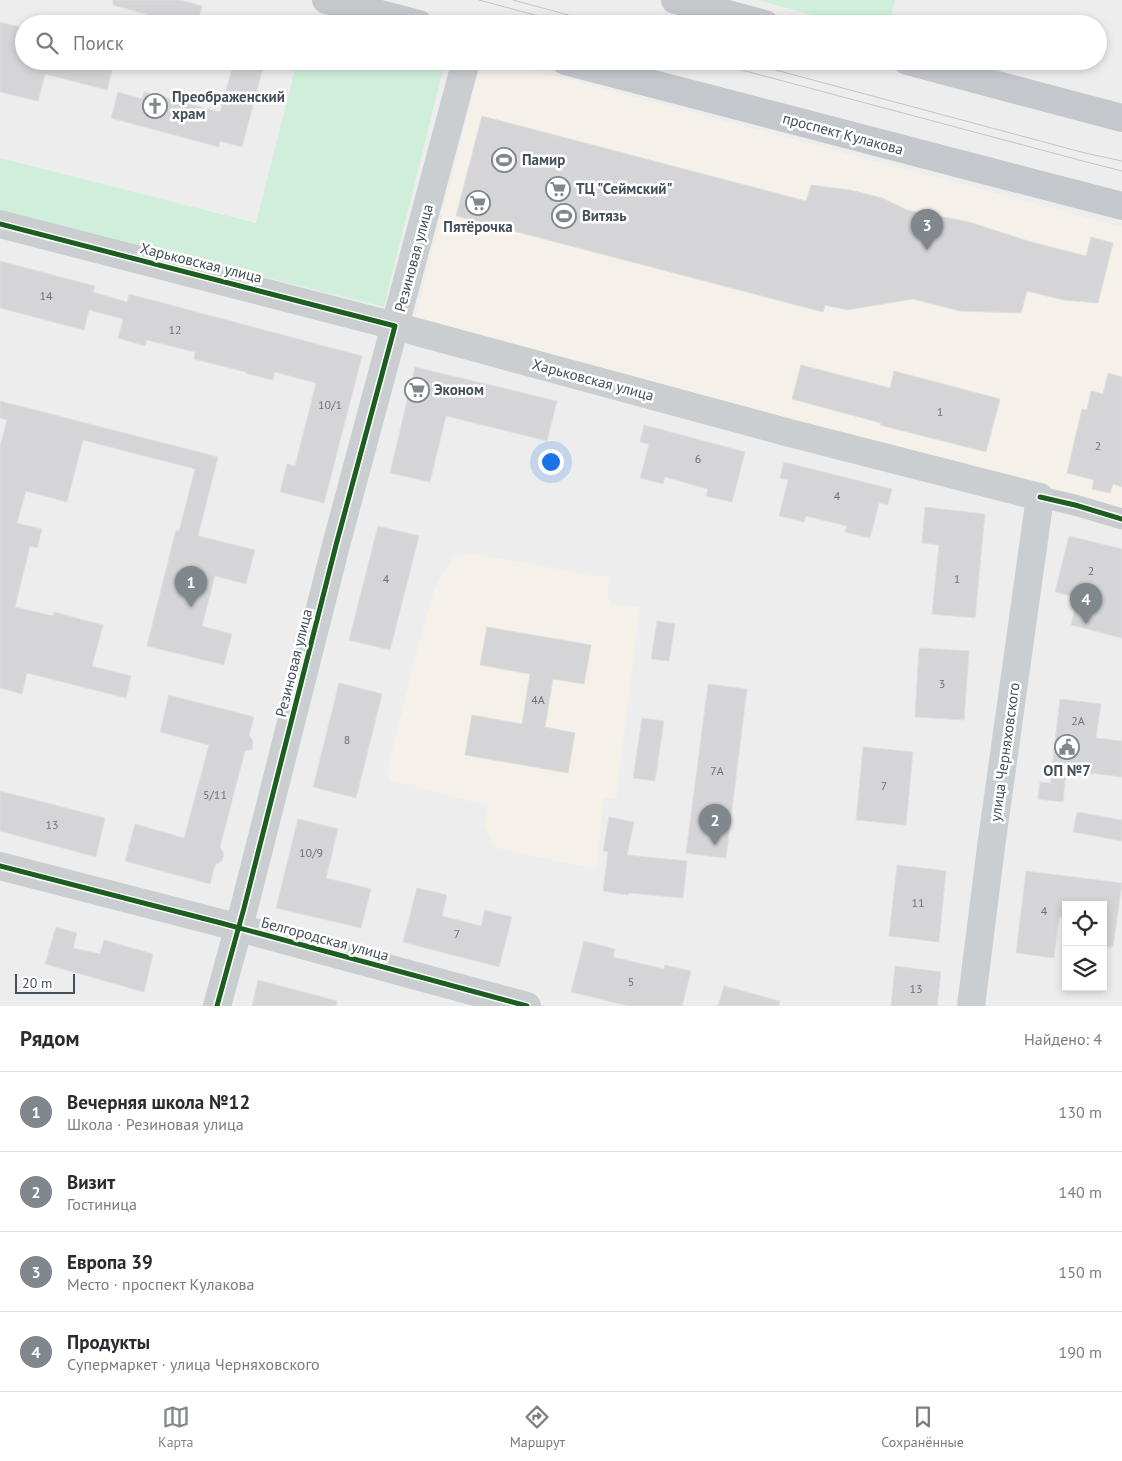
<!DOCTYPE html>
<html lang="ru">
<head>
<meta charset="utf-8">
<style>
	:root { --surface:#fff; --page:#f2f2f3; --text:#2b2b33; --muted:#7c7c81; --line:#e1e1e2; --accent:#80878d }
	body { margin:0; font-family:"PT Sans",sans-serif; background:var(--page); color:var(--text) }
	.controls { position:absolute; right:15px; bottom:15px; display:grid; overflow:hidden; border-radius:0px; box-shadow:0 2px 8px #0003 }
	.controls button { width:45px; height:45px; display:grid; place-items:center; padding:0; border:0; border-bottom:1px solid var(--line); background:var(--surface); color:var(--text); font:25px sans-serif }
	.scale { position:absolute; left:15px; bottom:12px; width:60px; box-sizing:border-box; padding-left:5px; border:2px solid #44505a; border-top:0; font-size:14px; line-height:18px; white-space:nowrap; color:#44505a; -webkit-text-stroke:4px #fff; paint-order:stroke }
	.you { position:absolute; left:550px; top:461px; width:18px; height:18px; margin:-12px; border:4px solid #fff; border-radius:50%; background:#1a73e8; box-shadow:0 0 0 8px #1a73e833 }
	.badge { display:grid; place-items:center; width:32px; height:32px; border-radius:50%; background:var(--accent); color:#fff; font-size:16px; font-weight:700 }
	.pin { position:absolute; translate:-50% -41px; filter:drop-shadow(0 1px 2px #0008) }
	.pin::after { content:''; position:absolute; top:26px; width:18px; height:15px; background:inherit; clip-path:polygon(0 0,100% 0,50% 100%) }
	.list { margin:0; padding:0; list-style:none }
	h2 { display:flex; justify-content:space-between; align-items:center; height:65px; margin:0; padding:0 20px; font-size:21px }
	h2 small { font-size:16px; font-weight:400; color:var(--muted) }
	.list li { display:grid; grid-template-columns:32px 1fr auto; gap:15px; align-items:center; box-sizing:border-box; height:80px; padding:0 20px; border-top:1px solid var(--line) }
	.list b { display:block; font-size:19px; white-space:nowrap }
	.list p { margin:0; font-size:16px; white-space:nowrap; color:var(--muted) }
	.list em { font-size:16px; font-style:normal; color:var(--muted) }
	.icon { flex:none; width:28px; height:28px; fill:none; stroke:currentColor; stroke-width:2; stroke-linecap:round; stroke-linejoin:round }
	.map { position:relative; flex:none; width:1122px; height:1006px; overflow:hidden }
	.search { position:absolute; background:var(--surface); box-shadow:0 2px 8px #0003; left:15px; right:15px; top:15px; height:55px; display:flex; align-items:center; gap:12px; box-sizing:border-box; padding:0 18px; border-radius:28px; color:var(--muted); font-size:19px }
	.sheet { height:385px; background:var(--surface) }
	nav { display:flex; justify-content:space-around; align-items:center; box-sizing:border-box; height:70px; border-top:1px solid var(--line); background:var(--surface); font-size:14px; color:var(--muted) }
	nav a { display:grid; justify-items:center; gap:2px }
	nav .on { color:var(--accent) }
	.map>svg:first-child { display:block }
	.commercial { fill:#f6f1e8 }
	.green { fill:#d0efdb }
	.building { fill:#d5d5d7; stroke:#dfdfe0 }
	.lines { fill:none; stroke-linecap:round; stroke-linejoin:round }
	.street { stroke:#c9cccf; stroke-width:21 }
	.secondary { stroke:#caced1; stroke-width:28 }
	.primary { stroke:#c4c8cd; stroke-width:28 }
	.tram { stroke:#c3c5c8; stroke-width:1 }
	.cycleway-casing { stroke:#fff; stroke-width:8 }
	.cycleway { stroke:#1b5e20; stroke-width:5 }
	.labels { text-anchor:middle; stroke-width:5; stroke-linejoin:round; paint-order:stroke }
	.number-label { font-size:12px; fill:#6a737a }
	.poi-label { font-size:15px; font-weight:bold; fill:#44505a; stroke:#fff; text-anchor:start }
	.street-label { font-size:15px; fill:#44505a; stroke:#fff }
</style>
</head>
<body>
<div class="map">
<svg width="1122" height="1006" viewBox="0 0 1122 1006">
	<rect width="100%" height="100%" fill="#eeeded"/>
	<!-- commercial -->
	<path class="commercial" d="M482,61H500L1122,227V510L414,321Z
		M471,554L610,578L607,595L611,604L640,607L616,799L604,798L596,869L501,849L493,844L484,826L489,806L391,780L387,771L415,658L435,588L453,558Z"/>
	<!-- green -->
	<path class="green" d="M757,0H895L889,24H845Z
		M297,61H445L384,307L0,211V158L256,223Z"/>
	<!-- building -->
	<path class="building" d="M113,0H180L202,6L197,24H183L113,5Z
		M0,22L24,28V61H114L107,90L45,74L38,101L0,92Z
		M234,61H252L264,64L242,147L220,141L219,147L111,118L118,92L142,99L144,92L220,112Z
		M482,116L806,201L811,185L850,190L882,198L907,210L969,222L1028,241L1086,256L1091,237L1113,243L1098,303L1063,300L1027,291L1021,313L960,311L913,299L847,310L825,305L823,312L456,216Z
		M0,261L95,286L93,292L127,302L129,294L362,356L324,503L280,492L287,464L295,466L316,383L275,372L273,380L245,373L246,372L194,359L195,352L147,340L145,346L118,338L123,319L89,310L84,330L0,308Z
		M801,365L890,388L894,371L1000,399L986,452L880,425L881,423L792,399Z
		M415,367L557,401L547,441L446,416L430,482L390,473Z
		M1108,373L1122,377V487L1113,484L1110,493L1092,489L1094,480L1067,473L1082,409L1087,410L1091,391L1103,394Z
		M0,401L218,457L198,536L255,550L246,584L215,576L202,626L232,634L224,665L147,646L176,530L179,531L195,469L83,440L67,502L26,491L17,523L42,529L37,548L30,546L15,607L53,616L54,612L103,625L92,666L131,676L126,698L27,673L22,694L0,688V446L7,420L0,418Z
		M644,425L745,452L732,502L706,496L708,489L665,477L663,484L640,478L649,444L640,442Z
		M784,462L892,489L888,505L879,503L870,538L845,532L847,526L806,516L804,522L779,516L788,480L780,478Z
		M925,507L985,514L975,618L932,614L939,545L922,543Z
		M378,526L419,536L390,650L349,640Z
		M1069,536L1122,549V638L1071,625L1078,598L1055,592Z
		M657,621L675,624L669,661L651,659Z
		M487,627L591,645L584,684L553,679L545,727L575,733L568,773L465,755L472,715L522,724L530,674L480,665Z
		M919,648L969,651L964,720L915,717Z
		M339,683L382,694L356,798L313,787Z
		M708,684L747,689L726,858L686,853Z
		M169,695L254,717L249,735L253,741L252,749L245,751L220,847L224,854L222,861L215,865L210,884L125,861L135,824L184,838L209,745L160,732Z
		M1060,699L1101,704L1096,738L1122,741V777L1066,770L1063,802L1038,799L1040,782L1050,783Z
		M642,718L664,721L655,781L633,778Z
		M863,747L913,752L906,825L856,820Z
		M0,791L105,818L96,857L0,831Z
		M1077,812L1122,820V841L1073,832Z
		M609,817L634,822L627,855L687,861L683,898L629,893L628,895L603,891L608,852L603,851Z
		M298,819L338,829L326,878L371,889L361,928L276,908Z
		M897,865L946,871L939,942L889,936Z
		M1026,871L1122,883L1113,947H1103V905H1066V918L1059,917L1054,958L1016,953Z
		M417,888L447,895L442,916L481,926L485,910L512,917L499,967L403,942Z
		M56,927L77,933L73,948L100,954L104,940L153,954L144,992L45,964Z
		M584,941L615,949L613,957L664,969L665,965L691,971L682,1006H628L571,992Z
		M895,966L941,972L937,1006H891Z
		M258,980L337,1001L336,1006H252Z
		M724,986L780,1001L779,1006H718Z"/>
	<g class="lines">
		<!-- street -->
		<path class="street" d="M1040,497L1075,505L1122,519"/>
		<!-- secondary -->
		<path class="secondary" d="M0,224L395,326L782,431L1040,497L991,847L971,1006
			M0,866L221,923L527,1006
			M217,1006L244,908L336,545L466,61"/>
		<!-- primary -->
		<path class="primary" d="M326,0L419,24
			M675,0L765,24
			M565,61L1122,206
			M907,61L1122,118"/>
		<!-- tram -->
		<path class="tram" d="M479,0L568,24
			M513,0L602,24
			M708,61L1083,161L1122,171
			M742,61L1085,153L1122,161"/>
		<defs>
			<path id="cycleway" d="M0,224L395,326L336,545L244,908L217,1006
				M1040,497L1075,505L1122,519
				M0,866L221,923L527,1006"/>
		</defs>
		<!-- cycleway casing -->
		<use href="#cycleway" class="cycleway-casing"/>
		<!-- cycleway -->
		<use href="#cycleway" class="cycleway"/>
	</g>
	<!-- icons -->
	<defs>
		<symbol id="church-ring" viewBox="-11 -11 22 22"><circle r="9.5" fill="#fff" stroke="#80878d" stroke-width="1.5"/><path d="M-1.2-6h2.4v3.5h3.3v2.4h-3.3V6h-2.4V-.1h-3.3v-2.4h3.3Z" fill="#80878d"/></symbol>
		<symbol id="stadium-ring" viewBox="-11 -11 22 22"><circle r="9.5" fill="#fff" stroke="#80878d" stroke-width="1.5"/><path d="M0-5a6.5 5 0 1 0 0 10a6.5 5 0 1 0 0-10ZM-3.5-1.8h7v3.6h-7Z" fill="#80878d"/></symbol>
		<symbol id="supermarket-ring" viewBox="-11 -11 22 22"><circle r="9.5" fill="#fff" stroke="#80878d" stroke-width="1.5"/><path d="M-6-5.5h2.5l.6 2H6L4.5 2H-2.5L-4.4-4H-6ZM-1.5 3.2a1.3 1.3 0 1 0 .1 0ZM3 3.2a1.3 1.3 0 1 0 .1 0Z" fill="#80878d"/></symbol>
		<symbol id="civic-ring" viewBox="-11 -11 22 22"><circle r="9.5" fill="#fff" stroke="#80878d" stroke-width="1.5"/><path d="M-.6-6.5H3V-4.5H.6V-3L4-1V1h2V6H-6V1h2V-1L-.6-3ZM-1.2 2.5V6h2.4V2.5Z" fill="#80878d"/></symbol>
	</defs>
	<g fill-rule="evenodd">
		<use href="#church-ring" x="141" y="92" width="28" height="28"/>
		<use href="#stadium-ring" x="490" y="146" width="28" height="28"/>
		<use href="#supermarket-ring" x="544" y="175" width="28" height="28"/>
		<use href="#supermarket-ring" x="464" y="189" width="28" height="28"/>
		<use href="#stadium-ring" x="550" y="202" width="28" height="28"/>
		<use href="#supermarket-ring" x="403" y="376" width="28" height="28"/>
		<use href="#civic-ring" x="1053" y="733" width="28" height="28"/>
	</g>
	<g class="labels">
		<!-- number labels -->
		<g class="number-label">
			<text x="46" y="300">14</text>
			<text x="175" y="334">12</text>
			<text x="330" y="409">10/1</text>
			<text x="940" y="416">1</text>
			<text x="1098" y="450">2</text>
			<text x="698" y="463">6</text>
			<text x="837" y="500">4</text>
			<text x="1091" y="575">2</text>
			<text x="386" y="583">4</text>
			<text x="957" y="583">1</text>
			<text x="942" y="688">3</text>
			<text x="538" y="704">4А</text>
			<text x="1078" y="725">2А</text>
			<text x="347" y="744">8</text>
			<text x="717" y="775">7А</text>
			<text x="884" y="790">7</text>
			<text x="215" y="799">5/11</text>
			<text x="52" y="829">13</text>
			<text x="311" y="857">10/9</text>
			<text x="918" y="907">11</text>
			<text x="1044" y="915">4</text>
			<text x="457" y="938">7</text>
			<text x="631" y="986">5</text>
			<text x="916" y="993">13</text>
		</g>
		<!-- poi labels -->
		<g class="poi-label">
			<text x="172" y="102">Преображенский<tspan x="172" dy="17">храм</tspan></text>
			<text x="522" y="165">Памир</text>
			<text x="576" y="194">ТЦ "Сеймский"</text>
			<text x="582" y="221">Витязь</text>
			<text x="478" y="232" text-anchor="middle">Пятёрочка</text>
			<text x="434" y="395">Эконом</text>
			<text x="1067" y="776" text-anchor="middle">ОП №7</text>
		</g>
		<!-- street labels -->
		<g class="street-label">
			<text transform="translate(843 134) rotate(15)" y="5">проспект Кулакова</text>
			<text transform="translate(414 258) rotate(-75)" y="5">Резиновая улица</text>
			<text transform="translate(201 263) rotate(14)" y="5">Харьковская улица</text>
			<text transform="translate(593 380) rotate(15)" y="5">Харьковская улица</text>
			<text transform="translate(294 663) rotate(-76)" y="5">Резиновая улица</text>
			<text transform="translate(1005 752) rotate(-82)" y="5">улица Черняховского</text>
			<text transform="translate(325 939) rotate(15)" y="5">Белгородская улица</text>
		</g>
	</g>
</svg>
<div class="controls">
<button><svg class="icon" aria-label="locate" viewBox="0 0 24 24"><circle cx="12" cy="12" r="6"/><path d="M12 2v4M12 18v4M2 12h4M18 12h4"/></svg></button>
<button><svg class="icon" aria-label="layers" viewBox="0 0 24 24"><path d="M12 4l9 5-9 5-9-5zM3 14l9 5 9-5"/></svg></button>
</div>
<div class="scale">20 m</div>
<div class="you"></div>
<div class="pin badge" style="left:191px;top:607px">1</div>
<div class="pin badge" style="left:715px;top:845px">2</div>
<div class="pin badge" style="left:927px;top:250px">3</div>
<div class="pin badge" style="left:1086px;top:624px">4</div>
<div class="search"><svg class="icon" aria-label="search" viewBox="0 0 24 24"><circle cx="10" cy="10" r="6"/><path d="M15 15l6 6"/></svg>Поиск</div>
</div>
<section class="sheet">
<h2>Рядом<small>Найдено: 4</small></h2>
<ul class="list">
<li><span class="badge">1</span><div><b>Вечерняя школа №12</b><p>Школа · Резиновая улица</p></div><em>130 m</em></li>
<li><span class="badge">2</span><div><b>Визит</b><p>Гостиница</p></div><em>140 m</em></li>
<li><span class="badge">3</span><div><b>Европа 39</b><p>Место · проспект Кулакова</p></div><em>150 m</em></li>
<li><span class="badge">4</span><div><b>Продукты</b><p>Супермаркет · улица Черняховского</p></div><em>190 m</em></li>
</ul>
</section>
<nav>
<a class="on"><svg class="icon" aria-label="map" viewBox="0 0 24 24"><path d="M3 6l6-2 6 2 6-2v14l-6 2-6-2-6 2zM9 4v14M15 6v14"/></svg>Карта</a>
<a><svg class="icon" aria-label="directions" viewBox="0 0 24 24"><path d="M12 3l9 9-9 9-9-9zM9 14v-3h6M13 9l2 2-2 2"/></svg>Маршрут</a>
<a><svg class="icon" aria-label="saved" viewBox="0 0 24 24"><path d="M7 4h10v16l-5-4-5 4z"/></svg>Сохранённые</a>
</nav>
</body>
</html>
